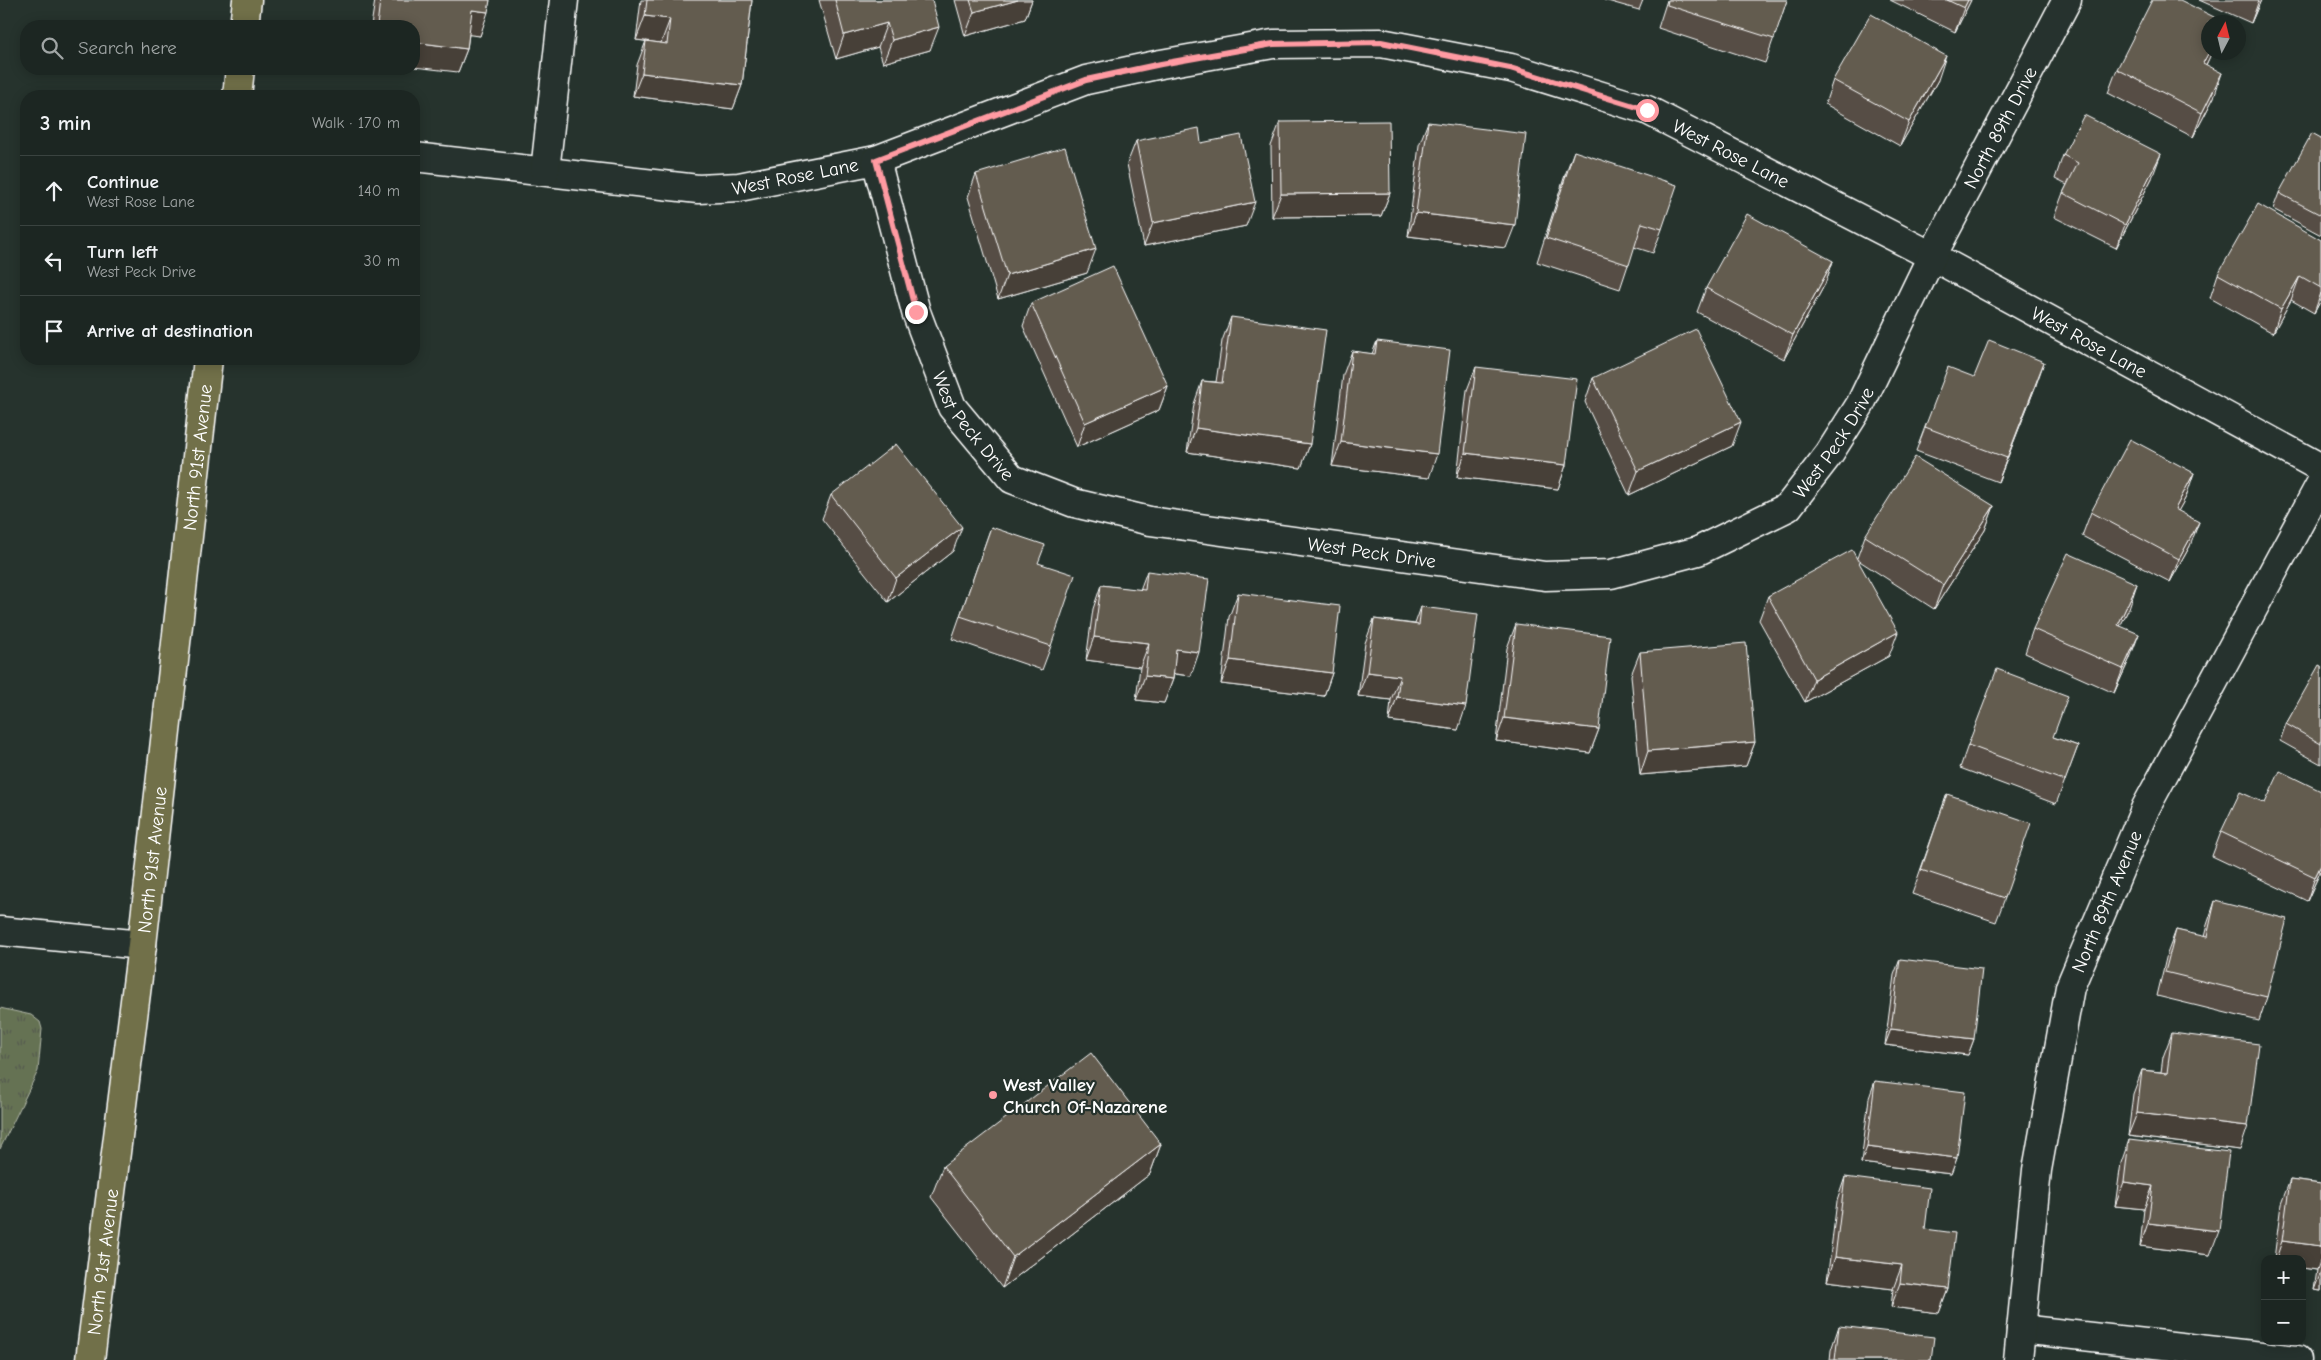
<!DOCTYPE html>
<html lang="en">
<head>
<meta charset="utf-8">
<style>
	:root { --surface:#1c2622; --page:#29322f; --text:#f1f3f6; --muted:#a0a5a5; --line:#3a4340 }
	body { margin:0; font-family:"Comic Neue",sans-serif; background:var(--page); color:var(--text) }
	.controls { position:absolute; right:15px; bottom:15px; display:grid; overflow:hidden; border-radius:10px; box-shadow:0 2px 12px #0003 }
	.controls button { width:45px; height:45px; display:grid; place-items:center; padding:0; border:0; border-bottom:1px solid var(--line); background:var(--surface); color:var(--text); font:25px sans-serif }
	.compass { position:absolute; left:2201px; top:15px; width:45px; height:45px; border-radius:50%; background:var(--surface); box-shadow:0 2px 12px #0003; rotate:7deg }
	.stop { position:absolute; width:15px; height:15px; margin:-11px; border:4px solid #ff9aa2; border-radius:50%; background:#fff }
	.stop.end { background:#ff9aa2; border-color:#fff; box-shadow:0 1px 5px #0008 }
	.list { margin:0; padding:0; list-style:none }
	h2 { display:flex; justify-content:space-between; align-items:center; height:65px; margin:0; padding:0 20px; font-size:21px }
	h2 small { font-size:16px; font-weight:400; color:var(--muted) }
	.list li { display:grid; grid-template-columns:32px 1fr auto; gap:15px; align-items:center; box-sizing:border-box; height:70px; padding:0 20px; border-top:1px solid var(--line) }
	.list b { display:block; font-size:19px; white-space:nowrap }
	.list p { margin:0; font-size:16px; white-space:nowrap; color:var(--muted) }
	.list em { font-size:16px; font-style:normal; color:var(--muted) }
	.icon { flex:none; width:28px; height:28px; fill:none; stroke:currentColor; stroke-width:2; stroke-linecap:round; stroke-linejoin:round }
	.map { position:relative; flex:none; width:2321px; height:1360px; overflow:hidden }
	.search { position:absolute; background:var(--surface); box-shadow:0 2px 12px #0003; left:20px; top:20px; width:400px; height:55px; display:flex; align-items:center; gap:12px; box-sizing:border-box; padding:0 18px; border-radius:20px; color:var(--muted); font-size:19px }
	.panel { position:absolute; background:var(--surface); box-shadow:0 2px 12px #0003; left:20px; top:90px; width:400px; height:275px; border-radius:20px }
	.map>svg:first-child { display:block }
	.park { fill:url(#park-tufts); stroke:#b2b8a9 }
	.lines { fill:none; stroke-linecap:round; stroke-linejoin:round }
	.minor-casing { stroke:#fff; stroke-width:31 }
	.major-casing { stroke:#fff; stroke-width:31 }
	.minor { stroke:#26332d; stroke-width:28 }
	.major { stroke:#71704a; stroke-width:28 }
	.wall { fill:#564e44; stroke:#fff }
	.shaded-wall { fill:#464037; stroke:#fff }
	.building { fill:#645b4f; stroke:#fff }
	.route { stroke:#ff9aa2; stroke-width:6 }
	.poi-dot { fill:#ff9aa2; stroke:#26332d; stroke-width:2 }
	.labels { text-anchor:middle; stroke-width:4.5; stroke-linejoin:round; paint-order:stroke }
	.street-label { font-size:19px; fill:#fff; stroke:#26332d }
	.poi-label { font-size:19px; font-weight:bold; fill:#fff; stroke:#26332d; text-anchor:start }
</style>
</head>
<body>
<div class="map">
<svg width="2321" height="1360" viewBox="0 0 2321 1360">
	<defs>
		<pattern id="park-tufts" width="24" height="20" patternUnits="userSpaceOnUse" patternTransform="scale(1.25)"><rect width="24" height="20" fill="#657253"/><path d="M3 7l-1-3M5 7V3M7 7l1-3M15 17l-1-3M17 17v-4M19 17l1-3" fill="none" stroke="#565b4f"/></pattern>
	</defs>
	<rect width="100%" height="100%" fill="#26332d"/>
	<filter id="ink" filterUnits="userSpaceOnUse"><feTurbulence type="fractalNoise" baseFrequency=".02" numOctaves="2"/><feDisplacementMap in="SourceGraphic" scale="10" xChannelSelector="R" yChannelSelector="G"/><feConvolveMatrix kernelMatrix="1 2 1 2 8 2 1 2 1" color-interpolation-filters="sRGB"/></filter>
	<g filter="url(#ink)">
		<!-- park -->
		<path class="park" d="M0,1008L31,1015L40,1022L42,1029L38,1071L0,1149Z"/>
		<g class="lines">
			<defs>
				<g id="minor">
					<path id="s1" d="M414,157L698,189L739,187L876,160L1086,80L1161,64L1273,44L1381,43L1511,68L1647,110L1932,256L2321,468"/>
					<path id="s2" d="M876,160L916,312L952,407L1012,479L1074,503L1150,521L1545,576L1611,574L1698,551L1788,507L1829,454L1860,405L1932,256L2067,0"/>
					<path d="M545,171L564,0"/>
					<path d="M0,931L142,945"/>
					<path d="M2021,1329L2297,1360"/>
					<path id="s3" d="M2018,1360L2037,1170L2070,987L2146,807L2321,483"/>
				</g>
				<g id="major">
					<path d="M244,26L247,0"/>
					<path d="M237,96L240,69"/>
					<path id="s4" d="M90,1360L142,945L208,359"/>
				</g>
			</defs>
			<!-- minor casing -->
			<use href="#minor" class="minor-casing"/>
			<!-- major casing -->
			<use href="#major" class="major-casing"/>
			<!-- minor -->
			<use href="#minor" class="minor"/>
			<!-- major -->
			<use href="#major" class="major"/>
		</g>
		<!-- wall -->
		<path class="wall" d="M375,0H490L480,36L469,34L467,49L458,72L414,26H371Z
			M641,0H752L742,85L733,109L633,96L637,65L646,41L661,43L636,40Z
			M819,0H932L930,50L883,63L878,47L836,59Z
			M955,0H1032L1025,19L965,36Z
			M1604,0H1643L1639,10Z
			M1667,0H1787L1765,63L1658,28Z
			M1890,0H1971L1955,32Z
			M2199,0H2261L2251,23Z
			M2208,52H2212L2206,65L2214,97L2193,137L2108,93L2117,69Z
			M1833,80H1938L1900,146L1825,104Z
			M1280,122L1390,193L1381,216L1272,217L1271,146Z
			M1428,122L1506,248L1408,236L1419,145Z
			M2321,138V235L2273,209L2279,193Z
			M1136,141L1201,143L1246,226L1144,246L1127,164Z
			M1574,151L1662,229L1653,253L1634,247L1620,289L1537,262L1565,175Z
			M2063,155L2152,178L2116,248L2054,217L2063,193L2067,185L2055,179Z
			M976,174L1087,273L998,299L968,197Z
			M2321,240V300L2314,313L2291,300L2273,333L2210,298L2218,274Z
			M1833,261L1825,284L1784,359L1697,312L1706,288Z
			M1031,303L1168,386L1159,410L1077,447L1023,326Z
			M1231,317L1310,444L1301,468L1187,452L1194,404L1202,381L1216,382L1222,341Z
			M1377,341L1429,478L1332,466L1343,375L1352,351L1372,354Z
			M1476,367L1566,465L1558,489L1457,477L1467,390Z
			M1593,378L1732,446L1629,495L1585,402Z
			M2036,385L1998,482L1916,451L1925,427Z
			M831,495L953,551L888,602L822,519Z
			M2186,497L2178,511L2190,546L2170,582L2082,536L2091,512Z
			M1994,506L1985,530L1934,609L1858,560L1889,656L1805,702L1759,620L1768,596L1857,558L1865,536Z
			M991,527L1038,563L1051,646L1042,670L952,639Z
			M1147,571L1191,676L1174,674L1173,679L1164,703L1136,700L1140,667L1086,660L1093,609L1101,585L1140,590Z
			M1238,593L1332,673L1324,696L1221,684L1229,617Z
			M1421,607L1458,730L1389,721L1391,700L1358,696L1365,643L1374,619L1415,624Z
			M2129,608L2120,626L2130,658L2114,693L2025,653L2033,629Z
			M1516,624L1599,729L1590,753L1496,741L1507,648Z
			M1640,652L1755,742L1746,766L1640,775L1631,675Z
			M2321,666V764L2280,741L2286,724Z
			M2053,737L2078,746L2056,804L1960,768L1968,745Z
			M2321,791V870L2307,901L2212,856L2221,832L2265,803Z
			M1947,794L2005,898L1996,922L1912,894Z
			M2215,901L2267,997L2259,1021L2157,996L2167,954L2176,930L2204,937L2207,925Z
			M1900,959L1974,1039L1968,1055L1885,1045L1894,975Z
			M2172,1033L2240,1150L2128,1136L2133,1094L2142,1070L2161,1072L2163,1057Z
			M1875,1081L1957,1158L1951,1174L1861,1163L1869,1098Z
			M2129,1140L2210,1255L2140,1246L2144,1209L2115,1206L2121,1163Z
			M1161,1144L1150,1174L1002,1288L931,1197L943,1166Z
			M1845,1177L1925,1229L1948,1289L1939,1313L1891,1307L1893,1289L1827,1281L1837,1201Z
			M2290,1180L2321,1184V1291L2314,1290L2317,1270L2302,1268V1259H2274L2281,1204Z
			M1839,1326L1931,1360H1830L1831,1350Z"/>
		<!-- shaded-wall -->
		<path class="shaded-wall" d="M1018,0H1032L1025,19L965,36L974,12Z
			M1968,0H1971L1955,32L1964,8Z
			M2259,0H2261L2251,23Z
			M472,10L488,12L480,36L463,34Z
			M645,16L670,19L661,43L636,40Z
			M887,23L878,47L836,59L844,35Z
			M939,27L930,50L883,63L892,40Z
			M414,42L467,49L458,72L414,67Z
			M2209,52H2212L2195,87L2203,63Z
			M1946,56L1938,80L1900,146L1909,122Z
			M642,73L742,85L733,109L633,96Z
			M2222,73L2214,97L2193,137L2202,113Z
			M2161,154L2152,178L2116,248L2125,225Z
			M1390,193L1381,216L1272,217L1281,194Z
			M1255,202L1246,226L1144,246L1153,223Z
			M1416,213L1515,225L1506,248L1408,236Z
			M1096,249L1087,273L998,299L1007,275Z
			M1833,261L1825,284L1784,359L1793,335Z
			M2300,276L2291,300L2273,333L2281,309Z
			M2321,293V300L2314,313Z
			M2044,362L2036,385L1998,482L2007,458Z
			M1168,386L1159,410L1077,447L1085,423Z
			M1741,422L1732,446L1629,495L1638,471Z
			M1196,428L1310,444L1301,468L1187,452Z
			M1341,442L1437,454L1429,478L1332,466Z
			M1465,453L1566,465L1558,489L1457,477Z
			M2194,473L2186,497L2166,533L2175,509Z
			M1994,506L1985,530L1934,609L1943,585Z
			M2199,522L2190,546L2170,582L2179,559Z
			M962,527L953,551L888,602L896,578Z
			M2137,584L2129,608L2109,649L2118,625Z
			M1898,632L1889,656L1805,702L1814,679Z
			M2139,634L2130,658L2114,693L2123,669Z
			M1094,637L1149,643L1140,667L1086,660Z
			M1176,649L1199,652L1191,676L1168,673Z
			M1230,660L1332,673L1324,696L1221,684Z
			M1367,672L1400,676L1391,700L1358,696Z
			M1145,676L1173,679L1164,703L1136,700Z
			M1397,697L1466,706L1458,730L1389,721Z
			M1504,718L1599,729L1590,753L1496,741Z
			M1755,742L1746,766L1640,775L1648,751Z
			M2321,865V870L2307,901L2315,877Z
			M1891,1029L1974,1039L1968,1055L1885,1045Z
			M2137,1113L2248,1126L2240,1150L2128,1136Z
			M1161,1144L1150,1174L1002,1288L1013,1257Z
			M1867,1147L1957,1158L1951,1174L1861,1163Z
			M2124,1182L2153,1186L2144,1209L2115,1206Z
			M2148,1223L2219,1231L2210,1255L2140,1246Z
			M2282,1241L2321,1246V1258L2317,1270L2302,1268V1259H2276Z
			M1835,1257L1902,1265L1893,1289L1827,1281Z
			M2321,1272V1291L2314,1290Z
			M1900,1283L1948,1289L1939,1313L1891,1307Z"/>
		<!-- building -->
		<path class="building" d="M380,0H490L488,12L472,10L467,49L414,42V26H377Z
			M647,0H752L742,85L642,73L646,41L667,44L670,19L645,16Z
			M835,0H932L939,27L892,40L887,23L844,35Z
			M970,0H1018L974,12Z
			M1668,0H1787L1774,39L1667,5Z
			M1947,0H1968L1964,8Z
			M2152,0H2180L2224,22H2208L2209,52L2203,63L2222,73L2202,113L2117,69Z
			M1871,14L1946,56L1909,122L1833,80Z
			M2084,115L2161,154L2125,225L2063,193L2078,163L2063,155Z
			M1389,121L1390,193L1281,194L1280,122Z
			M1428,122L1526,134L1515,225L1416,213Z
			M1199,128L1201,143L1241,135L1255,202L1153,223L1136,141Z
			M2312,133L2321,138V215L2279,193Z
			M1065,147L1096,249L1007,275L976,174Z
			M1574,151L1677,185L1662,229L1642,223L1629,265L1546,238Z
			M2258,204L2321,240V288L2300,276L2281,309L2218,274Z
			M1747,214L1833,261L1793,335L1706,288Z
			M1113,266L1168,386L1085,423L1031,303Z
			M1231,317L1326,330L1310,444L1196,428L1202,381L1222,383Z
			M1696,329L1741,422L1638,471L1593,378Z
			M1989,340L2044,362L2007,458L1925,427L1948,367L1974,377Z
			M1377,341L1450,350L1437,454L1341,442L1352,351L1375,354Z
			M1476,367L1577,379L1566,465L1465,453Z
			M2130,439L2194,473L2175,509L2199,522L2179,559L2091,512Z
			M896,444L962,527L896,578L831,495Z
			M1915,457L1994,506L1943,585L1865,536Z
			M991,527L1045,545L1038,563L1075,575L1051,646L960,616Z
			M1852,550L1898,632L1814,679L1768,596Z
			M2068,553L2137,584L2118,625L2139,634L2123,669L2033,629Z
			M1147,571L1209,579L1199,652L1176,649L1173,679L1145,676L1149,643L1094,637L1101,585L1145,590Z
			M1238,593L1340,606L1332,673L1230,660Z
			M1421,607L1478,614L1466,706L1397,697L1400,676L1367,672L1374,619L1419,625Z
			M1516,624L1610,636L1599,729L1504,718Z
			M1746,643L1755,742L1648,751L1640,652Z
			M2319,665L2321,666V744L2286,724Z
			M1997,669L2068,696L2053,737L2078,746L2065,781L1968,745Z
			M2280,771L2321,791V865L2315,877L2221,832L2240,792L2265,803Z
			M1947,794L2031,823L2005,898L1921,870Z
			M2215,901L2287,919L2267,997L2165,972L2176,930L2207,937Z
			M1900,959L1982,969L1974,1039L1891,1029Z
			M2172,1033L2259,1044L2248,1126L2137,1113L2142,1070L2167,1073Z
			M1091,1053L1161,1144L1013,1257L943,1166Z
			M1875,1081L1965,1092L1957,1158L1867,1147Z
			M2129,1140L2229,1152L2219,1231L2148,1223L2153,1186L2124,1182Z
			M1845,1177L1930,1188L1925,1229L1955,1233L1948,1289L1900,1283L1902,1265L1835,1257Z
			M2290,1180L2321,1184V1246L2282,1241Z
			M1839,1326L1934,1337L1931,1360H1835Z"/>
	</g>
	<g class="lines" filter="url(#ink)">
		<!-- route -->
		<path class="route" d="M916,312L876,160L1086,80L1161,64L1273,44L1381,42L1510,68L1647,110"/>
	</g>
	<!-- markers -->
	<circle class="poi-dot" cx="993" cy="1095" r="5"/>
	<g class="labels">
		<!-- street labels -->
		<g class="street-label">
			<text dy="7" stroke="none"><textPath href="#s2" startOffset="1588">North 89th Drive</textPath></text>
			<text dy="7" stroke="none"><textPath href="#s1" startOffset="1359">West Rose Lane</textPath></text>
			<text dy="7" stroke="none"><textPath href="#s1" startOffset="384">West Rose Lane</textPath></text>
			<text dy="7" stroke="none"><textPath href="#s1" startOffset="1764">West Rose Lane</textPath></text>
			<text dy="7" stroke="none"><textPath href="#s2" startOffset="286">West Peck Drive</textPath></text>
			<text dy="7" stroke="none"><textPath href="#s2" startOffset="1231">West Peck Drive</textPath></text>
			<text dy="7" stroke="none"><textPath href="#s4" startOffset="909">North 91st Avenue</textPath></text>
			<text dy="7" stroke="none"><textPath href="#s2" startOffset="721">West Peck Drive</textPath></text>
			<text dy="7" stroke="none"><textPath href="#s4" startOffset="504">North 91st Avenue</textPath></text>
			<text dy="7" stroke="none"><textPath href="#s3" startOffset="470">North 89th Avenue</textPath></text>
			<text dy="7" stroke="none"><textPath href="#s4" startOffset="99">North 91st Avenue</textPath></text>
		</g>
		<!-- poi labels -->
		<g class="poi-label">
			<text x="1003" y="1091">West Valley<tspan x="1003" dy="22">Church Of-Nazarene</tspan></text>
		</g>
	</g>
</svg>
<div class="controls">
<button>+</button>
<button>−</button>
</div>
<svg class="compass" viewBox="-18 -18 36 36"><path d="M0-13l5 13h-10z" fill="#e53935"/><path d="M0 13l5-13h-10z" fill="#a0a5a5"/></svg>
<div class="stop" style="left:1647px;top:110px"></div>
<div class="stop end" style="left:916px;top:312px"></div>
<div class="search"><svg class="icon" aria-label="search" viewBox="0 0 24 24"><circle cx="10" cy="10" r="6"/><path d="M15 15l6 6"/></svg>Search here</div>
<section class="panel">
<h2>3 min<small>Walk · 170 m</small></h2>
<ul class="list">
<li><svg class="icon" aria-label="ahead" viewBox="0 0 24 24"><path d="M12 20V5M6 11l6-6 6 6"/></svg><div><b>Continue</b><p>West Rose Lane</p></div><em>140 m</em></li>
<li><svg class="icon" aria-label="left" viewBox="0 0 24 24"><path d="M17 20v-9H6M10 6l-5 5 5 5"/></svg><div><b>Turn left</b><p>West Peck Drive</p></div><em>30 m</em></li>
<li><svg class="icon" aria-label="arrive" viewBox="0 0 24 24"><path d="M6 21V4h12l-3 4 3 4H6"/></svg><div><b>Arrive at destination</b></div></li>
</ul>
</section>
</div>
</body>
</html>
